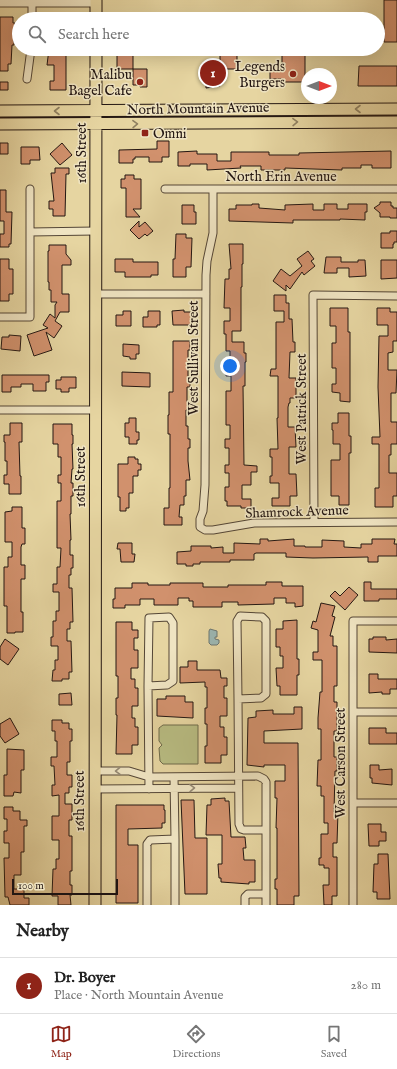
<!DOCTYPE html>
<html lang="en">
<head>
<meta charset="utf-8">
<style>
	:root { --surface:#fff; --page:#f2f2f2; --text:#222; --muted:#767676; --line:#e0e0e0; --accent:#8f2418 }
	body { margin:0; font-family:"IM FELL English",serif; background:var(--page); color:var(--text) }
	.compass { position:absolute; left:301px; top:68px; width:36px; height:36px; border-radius:50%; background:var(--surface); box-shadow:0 4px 16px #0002; rotate:90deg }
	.scale { position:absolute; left:12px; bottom:10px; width:106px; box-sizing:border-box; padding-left:4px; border:2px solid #241712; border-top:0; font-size:11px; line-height:14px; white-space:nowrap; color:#241712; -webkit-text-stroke:3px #efe4c2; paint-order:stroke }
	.you { position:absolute; left:230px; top:366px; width:14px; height:14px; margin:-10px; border:3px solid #fff; border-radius:50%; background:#1a73e8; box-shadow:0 0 0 6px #1a73e833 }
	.badge { display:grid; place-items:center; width:26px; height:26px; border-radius:50%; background:var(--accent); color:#fff; font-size:13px; font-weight:700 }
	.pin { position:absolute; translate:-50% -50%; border:2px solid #fff; box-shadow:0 1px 4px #0006 }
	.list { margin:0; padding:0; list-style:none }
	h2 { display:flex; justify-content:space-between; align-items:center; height:52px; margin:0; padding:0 16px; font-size:17px }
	h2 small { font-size:13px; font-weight:400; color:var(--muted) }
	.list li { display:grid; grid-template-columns:26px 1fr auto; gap:12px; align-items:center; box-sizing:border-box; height:56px; padding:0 16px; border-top:1px solid var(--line) }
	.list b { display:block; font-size:15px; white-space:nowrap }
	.list p { margin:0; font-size:13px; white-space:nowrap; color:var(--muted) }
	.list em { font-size:13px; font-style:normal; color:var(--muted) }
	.icon { flex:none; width:22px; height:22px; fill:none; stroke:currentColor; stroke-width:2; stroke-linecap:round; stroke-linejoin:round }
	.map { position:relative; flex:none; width:397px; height:905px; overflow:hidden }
	.search { position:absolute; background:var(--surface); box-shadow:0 4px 16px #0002; left:12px; right:12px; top:12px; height:44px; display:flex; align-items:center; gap:10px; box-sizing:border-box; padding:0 14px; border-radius:22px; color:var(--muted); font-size:15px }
	.sheet { height:108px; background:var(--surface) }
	nav { display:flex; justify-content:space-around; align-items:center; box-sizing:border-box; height:56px; border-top:1px solid var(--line); background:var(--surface); font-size:11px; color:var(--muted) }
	nav a { display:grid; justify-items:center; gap:2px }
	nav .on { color:var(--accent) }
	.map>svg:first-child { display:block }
	.green { fill:#b8bc82; stroke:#6e6a4a }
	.water { fill:#9cb6b1; stroke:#6c7671 }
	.building { fill:#d1916d; stroke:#241712 }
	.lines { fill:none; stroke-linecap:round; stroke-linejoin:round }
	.street-casing { stroke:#544636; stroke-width:9 }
	.primary-casing { stroke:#241712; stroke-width:13 }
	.street { stroke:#efe4c2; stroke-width:7 }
	.primary { stroke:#e6d5a1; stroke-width:11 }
	.oneway { stroke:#8f8061 }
	.oneway2 { stroke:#948873 }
	.poi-dot { fill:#8f2418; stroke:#efe4c2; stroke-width:1.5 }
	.labels { text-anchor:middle; stroke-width:3; stroke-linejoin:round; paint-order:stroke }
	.poi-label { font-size:14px; fill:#241712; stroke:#efe4c2; text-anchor:end }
	.street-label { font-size:14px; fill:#241712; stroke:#efe4c2 }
</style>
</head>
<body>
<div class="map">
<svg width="397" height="905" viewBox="0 0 397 905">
	<rect width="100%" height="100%" fill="#e6d5a1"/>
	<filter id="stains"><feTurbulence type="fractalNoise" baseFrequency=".005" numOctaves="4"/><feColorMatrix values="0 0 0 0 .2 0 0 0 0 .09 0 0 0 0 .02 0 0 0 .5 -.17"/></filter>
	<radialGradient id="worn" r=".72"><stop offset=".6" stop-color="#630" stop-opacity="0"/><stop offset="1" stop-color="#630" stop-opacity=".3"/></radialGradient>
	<!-- green -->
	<path class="green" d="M163,725H198V764H163L160,761L159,748L162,745L159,741V728Z"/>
	<!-- water -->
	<path class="water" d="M210,629L217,631V637H215V639L219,640V643L217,645H211L209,643V631Z"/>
	<!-- building -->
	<path class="building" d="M384,0H397V42H384Z
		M0,17H13V23H15V31H14V45H12L11,64H8V71H0Z
		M49,49H66V90H50V81H54V65H47Z
		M117,49H133V69H117Z
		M220,49H237V69H220V86L206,88V69H220Z
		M282,49H305V82H282V79H270V70H282Z
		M359,66H397V86H358Z
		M133,69H147V87H140V85H133Z
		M0,82H8V90H0Z
		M157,141H169V157H162V162H149V157H135V159H133V163H119V150L157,149Z
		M0,143H8V154H0Z
		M62,143L72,155L60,165L50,154Z
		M21,147H39L40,160H30V164H21Z
		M197,151V154H217V161H231V152H269V155H299V153L391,151V168H372V165H361V168H342V170L285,168V170H261V166H240L241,168L207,170V164H190V166H178V152Z
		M55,168H69V174H66L65,216H53V209H49V201H54L51,173H55Z
		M125,175H134V179H141V209H133L140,217H126V188H121V179H125Z
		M0,190H6V212H12L11,244H9V247H0V234H4V221H0Z
		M380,202H391V206H393V208H397V218H390V217H380V213L374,208L380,204Z
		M252,204H259V208L285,210V205L313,204V210H324V204H337V209H348V204H367V212H365V220L340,219V220H293V223L229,221V209H236V205H252Z
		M182,205H194V212H196V224H182Z
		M139,221V227L145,222L153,231L147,236L145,234L139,239L130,230Z
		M390,231H397V242H394V244H393V248H381V233H390Z
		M176,234H186V238H192L191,267H186V277H173V259H175Z
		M229,244H243V264H242V287H241V331H232V342H244V353H246V362H245V386H243L244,465L257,466V472H251V485H242V499H251V508H241V506H227V501H225V487H229V473H225V465H229V448H225V439H230V425H226V391H231V376H226V367H230V351H226V334H224V321H230V308H224L225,279H229V269H231Z
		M49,245H66V254L71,260V265H62V294H69V312H60L55,321L62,326L54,338L46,332L52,350L34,356L27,335L48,328L43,325L50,314L55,318V305L57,302H51V290H49V282H48V251H49Z
		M308,251L314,259L311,261L315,266L304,275L302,272L290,289L286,285V291L273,281L281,269L290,276L302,266L297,259Z
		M326,257H341V262H358V260H365L366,276L349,277V268H337V273H324Z
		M0,259H9V269H13V294H9V301H0Z
		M115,259H133V262H158V275H151V277H125V272H115Z
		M381,260H397V278L381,279Z
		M274,295H286V303H289V319H292L293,342H295V352H290L289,378H296V398H290V403H289L288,407V427H295L296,447H289V474H296L297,496H290V506H272V498H279V483H270V476H272V457H270V449H278L277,418H278V376H270L271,369H276V322H284V311H274Z
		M330,308H348V332H350V402L340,401V393L332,392V384H336V368H332V343H336V326H330Z
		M377,308H390V312H397V341H393V352L388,353V370H397L396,393H391V422H397V444H391V455H389V473H397V496H393V507H375V488H379V444H372V437H380L378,387L379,336H388V325H377Z
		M184,310V312H192V325H173L172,311Z
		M123,311H131V326H116V315H123Z
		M148,311H160V325H157V327H143V317H148Z
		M9,335L21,336L20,351L1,349L2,337H9Z
		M173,341H190V350H188V379H190V387H187V402H190V410H186V426H188V439H190V448H188V461L190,480H186V496H184V505H180L179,517H182V525H164V508H169V488H170V434H168V415H169V392H173Z
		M123,344L139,345V354H136V359H130V357L123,356Z
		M122,372L150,373V387L122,386Z
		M2,375H49V382H46V391H33V384H21V387H11V392H2Z
		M61,377H76V388H69V392H61V389H56V380H61Z
		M338,413H349V436H351V453H349V505H339V496H331V460H340V444H333V430H332V423H338Z
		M129,418H136V432H139V440H137V444H129V437H125V423H129Z
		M10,423H22V442H19L20,476H21V494H9V484H4V475H7V461H5V442H4V435H10Z
		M53,424H72V435H73V444H72L73,469H72L71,483H73V496H71V514H70L71,540H70V555H73V568H71V575H69V588H72L73,622H70V629H67V641H71L72,672H69V679H62V681H52L53,670H55V660H58V646H51V637H53V621H56V611H59V592H53V584H57V567H60L61,548H57V501H61V483H58V475H61V457H58V444H53Z
		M128,457H135V459H138V464H141V470H138V476H133V493H129V508H126V511H120V497H118V464H128Z
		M12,507H22V528H25V544H22L21,547V565H25V579H21V612H23V632H15V633H7V606H4V567H8V557H12V542H5V512L12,511Z
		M260,539H268V541L294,539V546H305V547H322V540L344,541V547L361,548V544H372V539H395L394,544H397V556H378V562H368V557L313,558L286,557V553H256L254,554V560H230V562H200V564H193V566H186V564H177V552L191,551V546H211V548L223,547V553H234V543L260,544Z
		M118,543H132V554H135L134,562H121L120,549H117Z
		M266,582H282V586H303V606L295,607V603H286V598H274V604L238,605V602H222V607H193V601H189V598H178V605H154V599H140V605H125V608H113V599H115V588H132V583H148V585H170V583H203V587H228V585H266Z
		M364,582H371V589H397V599H379V601H364Z
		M349,587L358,595L345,610L330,596L335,591L340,596Z
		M321,603L335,606L332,616L335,617L330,636H333V646H337V686H334V702H337V731H334V757H337V771H335L334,812H338L337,843H333V857H337V896H332V905H324L323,885H329V868H324V865H319V858H321V834H328V823H324V796H321V786H317L318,760H321V729H318V718L320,692H322V660H313V652H318V630L311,628L313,621L316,622Z
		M297,620V659H299V675H297V695H280V686H277L276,668H283V656H280V647H276V629H283V621Z
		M116,622H132V630H138V638H134V650H138V668H131V679H135V688H138V706H132V718H135V727H138V745H132V754H116L117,715H116V698H118V676H116Z
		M373,637H386V640L397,639V653L369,652V639H373Z
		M5,639L19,649L8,665L0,659V647Z
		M188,661H197V670H220L221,678H227V686H224V698H227V716H220V727H224V737H227V755H221V763H205V746H207V724H205V708H207V687H205V682L180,683V667H188Z
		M369,674H378V679H397V689H390V694H382V692L369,693Z
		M71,693L72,705H59V694Z
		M166,696H185V702H193V718L157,716V699H166Z
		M294,707H302V729L264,731V743H298L299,896H294V905H277V889H275V879H277V828H276L277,798H275V781H285V765H264V767L247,765L248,718L256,717V711L273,710V714H294Z
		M10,718L19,734L5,743L0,736V724Z
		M52,720H62V723H69V729H72V741H70V762H67V775H72V787H69V793H65V804H72V820H69V836H72V871H70V885H72V895H70L71,905H58V896H52L53,869H56V859H59V840H52V816H59V795L52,796V785H55L54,766H51V757H57V741H55V731H52Z
		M369,728H386V733H397V744H369Z
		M7,749L24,750V770H21V793L14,792L13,796H4V775H7Z
		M370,765H379V770L392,769V785L372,783V778H370Z
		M225,798V801H229L231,837H245L246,848H243L244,860H255V882H249V884L221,882V878H219L218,864H222V835H206L207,805H211V799Z
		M181,800H194L195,838H207V894H185Z
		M116,805H164V810H165V823H162V828L128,829V845H138V903H116Z
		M4,807H13V811H20V820H27V826H24V852H21V875H14V889H24V898H29V905H10L8,897H5L4,858H9V843H4V831H7V819H4Z
		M368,824H381V832H386V841H379V846H369Z
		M378,854H388L390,899H377V892H373L374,864H378Z"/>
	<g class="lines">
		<defs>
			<path id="street" d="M0,3H96
				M32,19V3
				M27,79L31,49
				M165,189H397
				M213,189V233L207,261L206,275L205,485L203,511L200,519V527L205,530H213L254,523L397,522
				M30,232L95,231
				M95,294H206
				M0,317H30V189
				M0,410H95
				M314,522L313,295L397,296
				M240,616L262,617L266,621V694L261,698L238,699L237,621Z
				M169,617L173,623V681L167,685L148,686L149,618Z
				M148,686L149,789
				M238,699L239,824L241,829L244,830H266
				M353,712H397
				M94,771H129L149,777L258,776L264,779L266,782V905
				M174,777L175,839
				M94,789L238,788
				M353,803H397
				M147,905V844L150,840L175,839V905
				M245,905V897L248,894H266
				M353,905V621H397"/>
			<path id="primary" d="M96,19V0
				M0,111L397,109
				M0,124L397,122
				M95,905L96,49"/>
		</defs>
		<!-- street casing -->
		<use href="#street" class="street-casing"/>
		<!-- primary casing -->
		<use href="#primary" class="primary-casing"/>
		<!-- street -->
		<use href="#street" class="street"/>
		<!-- primary -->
		<use href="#primary" class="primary"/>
	</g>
	<!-- one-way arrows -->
	<defs><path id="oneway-chevron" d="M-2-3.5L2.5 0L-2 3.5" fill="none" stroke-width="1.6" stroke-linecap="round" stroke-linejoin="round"/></defs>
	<g class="oneway">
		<use href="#oneway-chevron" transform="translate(358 109) rotate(-180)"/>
		<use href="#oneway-chevron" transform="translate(57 111) rotate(-180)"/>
		<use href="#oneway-chevron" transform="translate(295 122) rotate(-1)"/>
		<use href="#oneway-chevron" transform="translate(135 124) rotate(-1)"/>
	</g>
	<g class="oneway2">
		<use href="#oneway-chevron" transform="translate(118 771) rotate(179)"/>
		<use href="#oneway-chevron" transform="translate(192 788) rotate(-1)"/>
	</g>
	<!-- markers -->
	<g class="poi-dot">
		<circle cx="293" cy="74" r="4"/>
		<circle cx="140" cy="82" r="4"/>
		<rect x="141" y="129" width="8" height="8" rx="2"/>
	</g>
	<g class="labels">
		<!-- poi labels -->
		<g class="poi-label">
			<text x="285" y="71">Legends<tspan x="285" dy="16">Burgers</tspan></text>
			<text x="132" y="79">Malibu<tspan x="132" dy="16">Bagel Cafe</tspan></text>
			<text x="153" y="138" text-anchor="start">Omni</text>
		</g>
		<!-- street labels -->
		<g class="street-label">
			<text transform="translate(198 108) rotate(-1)" y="5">North Mountain Avenue</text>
			<text transform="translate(81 153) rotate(-90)" y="5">16th Street</text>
			<text x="281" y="181">North Erin Avenue</text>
			<text transform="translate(193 358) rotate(-90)" y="5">West Sullivan Street</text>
			<text transform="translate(301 409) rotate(-90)" y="5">West Patrick Street</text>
			<text transform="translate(80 477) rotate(-90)" y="5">16th Street</text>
			<text transform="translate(297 511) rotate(-2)" y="5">Shamrock Avenue</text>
			<text transform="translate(340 763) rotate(-90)" y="5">West Carson Street</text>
			<text transform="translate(79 801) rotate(-90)" y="5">16th Street</text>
		</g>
	</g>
	<rect width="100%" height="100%" filter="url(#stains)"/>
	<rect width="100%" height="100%" fill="url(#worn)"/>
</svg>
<svg class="compass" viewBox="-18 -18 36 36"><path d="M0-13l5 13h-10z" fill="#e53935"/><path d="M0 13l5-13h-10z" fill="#767676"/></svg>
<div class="scale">100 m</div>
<div class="you"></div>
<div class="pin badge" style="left:213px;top:73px">1</div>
<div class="search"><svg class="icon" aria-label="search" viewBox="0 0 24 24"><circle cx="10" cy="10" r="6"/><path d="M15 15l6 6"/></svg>Search here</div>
</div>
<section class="sheet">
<h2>Nearby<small></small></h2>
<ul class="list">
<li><span class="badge">1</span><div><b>Dr. Boyer</b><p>Place · North Mountain Avenue</p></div><em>280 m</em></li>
</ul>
</section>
<nav>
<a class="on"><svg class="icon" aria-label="map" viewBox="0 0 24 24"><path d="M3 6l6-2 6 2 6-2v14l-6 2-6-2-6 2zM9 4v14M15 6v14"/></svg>Map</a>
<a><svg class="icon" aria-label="directions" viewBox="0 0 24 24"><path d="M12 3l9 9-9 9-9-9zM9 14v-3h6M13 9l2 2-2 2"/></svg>Directions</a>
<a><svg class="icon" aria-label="saved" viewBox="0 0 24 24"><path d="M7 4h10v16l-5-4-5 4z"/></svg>Saved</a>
</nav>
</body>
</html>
